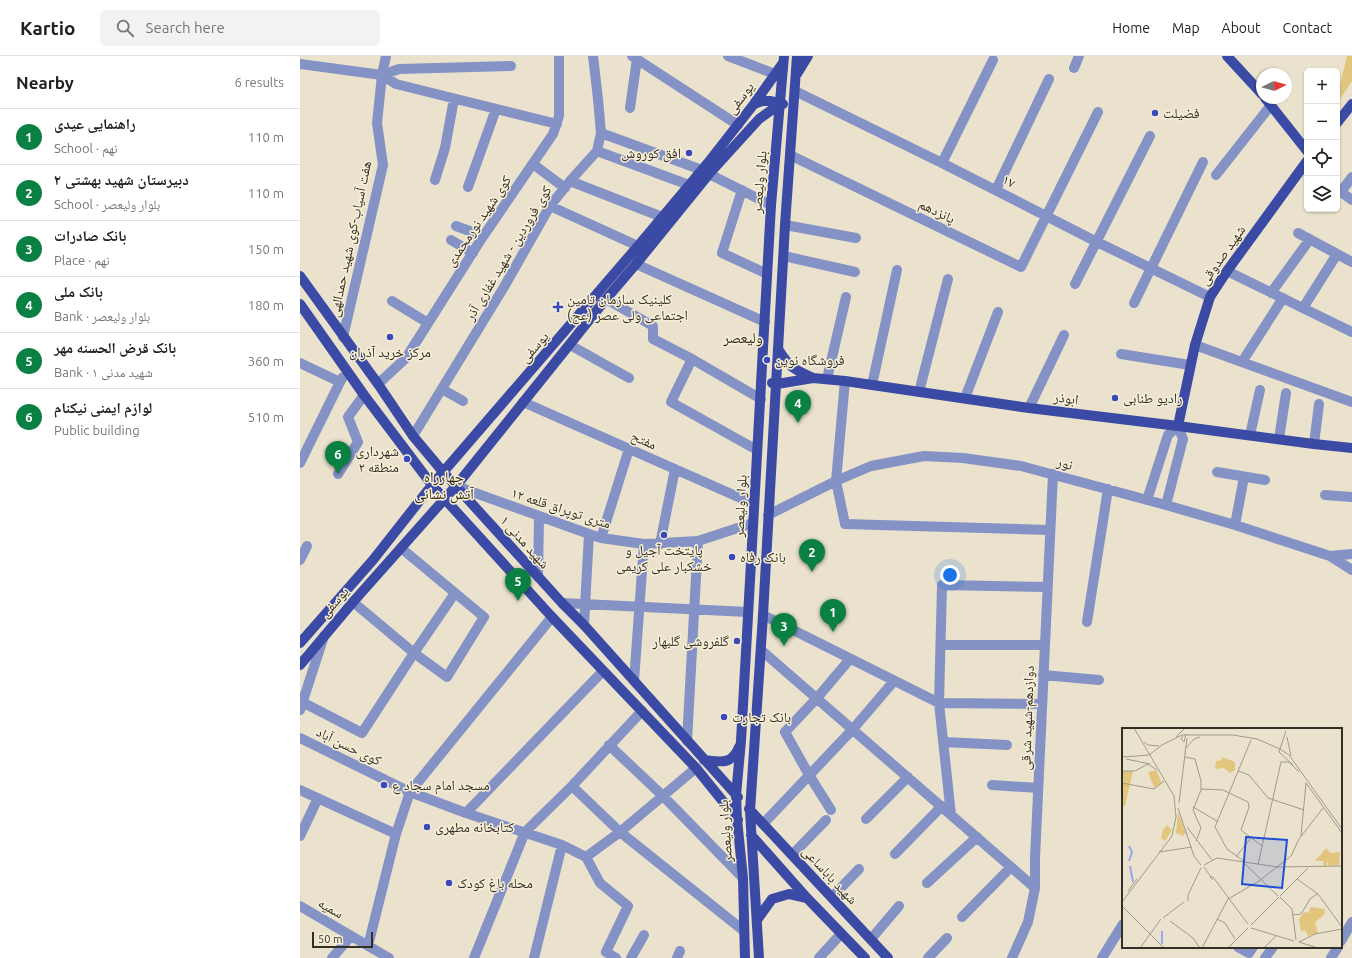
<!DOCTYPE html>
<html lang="en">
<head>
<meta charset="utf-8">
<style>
	:root { --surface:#fff; --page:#f2f2f2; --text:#222; --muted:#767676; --line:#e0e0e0; --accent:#0b8043 }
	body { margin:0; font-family:Ubuntu,"Noto Naskh Arabic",sans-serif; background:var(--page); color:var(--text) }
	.controls { position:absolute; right:12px; top:12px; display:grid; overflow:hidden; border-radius:6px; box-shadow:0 1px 3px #0004 }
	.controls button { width:36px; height:36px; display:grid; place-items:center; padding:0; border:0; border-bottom:1px solid var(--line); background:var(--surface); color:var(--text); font:20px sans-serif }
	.compass { position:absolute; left:956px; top:12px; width:36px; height:36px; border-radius:50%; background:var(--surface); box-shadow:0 1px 3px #0004; rotate:85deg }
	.scale { position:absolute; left:12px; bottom:10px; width:61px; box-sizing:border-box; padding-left:4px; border:2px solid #322f26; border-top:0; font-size:11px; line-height:14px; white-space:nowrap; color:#322f26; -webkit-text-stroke:3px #f8efd9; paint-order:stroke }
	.you { position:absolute; left:650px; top:519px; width:14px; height:14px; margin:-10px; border:3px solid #fff; border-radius:50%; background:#1a73e8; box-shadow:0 0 0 6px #1a73e833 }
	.badge { display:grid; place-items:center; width:26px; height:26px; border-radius:50%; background:var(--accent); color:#fff; font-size:13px; font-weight:700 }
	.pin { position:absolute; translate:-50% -33px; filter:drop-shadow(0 1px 2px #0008) }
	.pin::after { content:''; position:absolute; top:21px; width:14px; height:12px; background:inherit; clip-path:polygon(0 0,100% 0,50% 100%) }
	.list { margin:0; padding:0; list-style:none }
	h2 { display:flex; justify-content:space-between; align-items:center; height:52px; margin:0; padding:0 16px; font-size:17px }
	h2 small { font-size:13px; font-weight:400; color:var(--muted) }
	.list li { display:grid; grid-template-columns:26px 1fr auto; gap:12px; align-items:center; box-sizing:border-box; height:56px; padding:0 16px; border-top:1px solid var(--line) }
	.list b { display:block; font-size:15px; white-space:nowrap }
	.list p { margin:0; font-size:13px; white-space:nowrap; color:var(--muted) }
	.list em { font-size:13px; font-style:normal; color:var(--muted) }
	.icon { flex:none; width:22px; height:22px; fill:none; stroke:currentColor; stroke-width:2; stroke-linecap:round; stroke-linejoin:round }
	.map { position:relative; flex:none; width:1052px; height:902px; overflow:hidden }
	header { display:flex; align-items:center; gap:24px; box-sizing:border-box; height:56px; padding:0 20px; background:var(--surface); border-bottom:1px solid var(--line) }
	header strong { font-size:19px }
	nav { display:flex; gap:22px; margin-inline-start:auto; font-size:14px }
	.search { width:280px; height:36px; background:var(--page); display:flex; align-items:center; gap:10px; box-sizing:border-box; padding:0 14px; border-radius:6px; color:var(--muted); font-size:15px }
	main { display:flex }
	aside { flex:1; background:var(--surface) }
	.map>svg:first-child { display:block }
	.green { fill:#e3c67d }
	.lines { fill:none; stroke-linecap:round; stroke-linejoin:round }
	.minor { stroke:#8492c5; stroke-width:10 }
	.major { stroke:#3b4ba5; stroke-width:10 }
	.poi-dot { fill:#3a48bb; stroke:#f8efd9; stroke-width:1.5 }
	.labels { text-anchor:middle; stroke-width:3; stroke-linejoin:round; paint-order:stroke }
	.street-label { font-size:14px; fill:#322f26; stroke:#f8efd9 }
	.poi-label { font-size:14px; fill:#322f26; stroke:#f8efd9; text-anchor:start }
	.neighbourhood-label { font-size:15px; fill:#302918; stroke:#f8efd9 }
	.inset-river { fill:none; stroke:#94a8f4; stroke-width:2 }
	.inset-road { fill:none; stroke:#a09a8a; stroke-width:1 }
	.view { fill:#1d4ed8; fill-opacity:0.15; stroke:#1d4ed8; stroke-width:2 }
	.inset-edge { fill:none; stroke:#322f26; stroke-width:2 }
</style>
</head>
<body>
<header>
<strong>Kartio</strong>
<div class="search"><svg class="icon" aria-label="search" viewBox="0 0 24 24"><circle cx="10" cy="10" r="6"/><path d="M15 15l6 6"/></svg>Search here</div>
<nav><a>Home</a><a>Map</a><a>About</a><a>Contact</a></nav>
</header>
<main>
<aside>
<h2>Nearby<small>6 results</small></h2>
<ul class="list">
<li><span class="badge">1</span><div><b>راهنمایی عیدی</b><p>School · نهم</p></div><em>110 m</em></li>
<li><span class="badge">2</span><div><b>دبیرستان شهید بهشتی ۲</b><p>School · بلوار ولیعصر</p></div><em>110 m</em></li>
<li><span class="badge">3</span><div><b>بانک صادرات</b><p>Place · نهم</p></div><em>150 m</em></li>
<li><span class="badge">4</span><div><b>بانک ملی</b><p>Bank · بلوار ولیعصر</p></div><em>180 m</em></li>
<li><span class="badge">5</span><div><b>بانک قرض الحسنه مهر</b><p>Bank · شهید مدنی ۱</p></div><em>360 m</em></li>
<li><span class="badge">6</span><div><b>لوازم ایمنی نیکنام</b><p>Public building</p></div><em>510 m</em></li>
</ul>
</aside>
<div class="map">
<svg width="1052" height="902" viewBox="0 0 1052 902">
	<rect width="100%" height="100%" fill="#eae2cc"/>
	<!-- green -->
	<path class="green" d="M1047,0H1052V25L1037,48V41Z"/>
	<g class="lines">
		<!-- minor -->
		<path class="minor" d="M332,0L438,69
			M428,0L475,18
			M0,8L82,19L99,13L211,10
			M774,12L779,0
			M82,19L96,28L257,68
			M495,35L642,107L797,186L910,241
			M330,52L337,3
			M301,77L402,114
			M297,95L389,129
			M490,99L721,211L798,56
			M642,107L693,4
			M233,108L265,132
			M409,118L471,149
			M916,119L971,49
			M135,124L145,92L154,43
			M270,125L362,161
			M168,131L196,53
			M1037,131L1041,136L1052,144
			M442,134L422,197L467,218
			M696,134L749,23
			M1041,136L1052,121
			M250,150L338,190
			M485,169L556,182
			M156,170L183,180
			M998,177L1052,206
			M151,184L173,197
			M484,200L555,216
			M336,208L465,266
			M927,215L1052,276
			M775,228L850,80
			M971,237L1010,183
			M306,243L353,270V283L392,303L461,343
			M92,245L128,267
			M834,247L903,106
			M1003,252L1037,198
			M43,281L83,109L77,67L82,19L86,0
			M270,289L329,322
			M895,289L1052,346
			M821,298L890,309
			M392,303L371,346L457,394
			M942,306L983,242
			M0,307L40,326L43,321
			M527,323L546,241
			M545,325L536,425L545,468L749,474
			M78,328L106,302L180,185L253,78L259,60V0
			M572,329L597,214
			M142,333L163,345
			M619,336L648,223
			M665,342L698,256
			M223,346L454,448
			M729,352L764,279
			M950,379L960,334
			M113,380L204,231L250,150L270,125L297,95L301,77L298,43L293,0
			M979,383L986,337
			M1014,388L1019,348
			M0,407L40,326
			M917,416L965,424
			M38,418L58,386L48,361L64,339
			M156,430L289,478L301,482L344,488L398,485L453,467
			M1025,439L1052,441
			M847,444L868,379L878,370L883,383L866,449
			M468,459L536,425L571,410L624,400L663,402L721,410L866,449L935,469L1030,500L1052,514
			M935,469L944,421
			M301,482L329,393
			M360,488L375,413
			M1030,500L1052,498
			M0,504L7,490
			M238,521L239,461
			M53,546L114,597L147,621L184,561L101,492
			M262,547L448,556
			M463,559L639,647L742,648
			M787,566L808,433
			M284,569L289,478
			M641,589H744
			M461,594L735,832
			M743,619L799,624
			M334,625L344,488
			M2,646L62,677L114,597L155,537
			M0,654L24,580
			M0,682L110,736L166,757L262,789L286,801
			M387,685L398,485
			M643,686L707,689
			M309,689L363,740L443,822
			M692,729L738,732
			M272,730L320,776L444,875
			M0,734L96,778
			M531,754L509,719L485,676L517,642L550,603
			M166,757L303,615
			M651,759L639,647L642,529L747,531
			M566,763L608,721
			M463,768L553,673L594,625
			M0,780L18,742
			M595,798L642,750
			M492,799L526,764
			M286,801L320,776L396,712
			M286,801L300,827L328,850L306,896L316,902
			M627,827L677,781
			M532,841L559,813
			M0,850L89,902
			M662,861L711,811
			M571,883L599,850
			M1041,885L1052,866
			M68,890L96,778L110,736L252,561
			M938,891L949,897L953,891
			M32,902L51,880
			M174,902L225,776L272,730L342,655
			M234,902L262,789
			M331,902L344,879
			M377,902L380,895
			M519,902L541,878
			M628,902L647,882
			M712,902L728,866L735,832V802L753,418
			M802,902L823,868
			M965,902L973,891
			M1031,902L1038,891"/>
		<!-- major -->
		<path class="major" d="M927,0L962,38
			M497,18L508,0
			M965,42L1007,95
			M454,48L462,45H471L483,48
			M1037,67L1052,48
			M0,220L78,328L113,380L144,417L262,547L284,569L438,741
			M0,248L64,339L132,429L252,561L396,712L438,764
			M478,293C490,312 493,313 513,322
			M472,327L477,328L513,322L545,325L729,352L878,370L1014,388L1052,392
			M878,370L895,289L910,241L927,215L1007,105
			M0,587L73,504L132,429L338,190L407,108L454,48L483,7
			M0,609L53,546L156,430L306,243L336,208L409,118L459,63L480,48
			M404,704C421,706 432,709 439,691
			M449,753L588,902
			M451,779L507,842L565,902
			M457,864L472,843L489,838L507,842
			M445,902L443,822L437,763L436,739L441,685L471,149L484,0
			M459,902L450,755L463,559L485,169L497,0"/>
	</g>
	<!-- markers -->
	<g class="poi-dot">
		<circle cx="855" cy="57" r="4"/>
		<circle cx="389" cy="97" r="4"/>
		<path d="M256 245h4v4h4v4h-4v4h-4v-4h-4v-4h4z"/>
		<circle cx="90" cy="281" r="4"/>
		<circle cx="467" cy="304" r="4"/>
		<circle cx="815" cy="342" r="4"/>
		<circle cx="107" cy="403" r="4"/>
		<circle cx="364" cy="479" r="4"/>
		<circle cx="432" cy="501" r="4"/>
		<circle cx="437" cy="585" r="4"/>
		<circle cx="424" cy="661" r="4"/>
		<circle cx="84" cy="729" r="4"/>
		<circle cx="127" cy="771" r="4"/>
		<circle cx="149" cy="827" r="4"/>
	</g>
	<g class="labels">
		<!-- street labels -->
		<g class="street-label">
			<text transform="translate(440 42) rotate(-53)" y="5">یوسفی</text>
			<text transform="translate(709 125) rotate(27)" y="5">۱۷</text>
			<text transform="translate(459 126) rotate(-85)" y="5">بلوار ولیعصر</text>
			<text transform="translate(637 155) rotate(26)" y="5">پانزدهم</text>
			<text transform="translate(178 165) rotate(-56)" y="5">کوی شهید نورمحمدی</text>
			<text transform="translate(50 183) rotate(-78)" y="5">هفت آسیاب-کوی شهید حمدالهی</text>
			<text transform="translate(208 197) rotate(-59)" y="5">کوی فروردین - شهید غفاری آذر</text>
			<text transform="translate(922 199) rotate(-55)" y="5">شهید صدوقی</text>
			<text transform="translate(234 291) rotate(-49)" y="5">یوسفی</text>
			<text transform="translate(766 342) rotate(7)" y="5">ابوذر</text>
			<text transform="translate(344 384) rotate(24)" y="5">مفتح</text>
			<text transform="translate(765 407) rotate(15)" y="5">نور</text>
			<text transform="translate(440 450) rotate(-87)" y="5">بلوار ولیعصر</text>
			<text transform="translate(261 452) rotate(18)" y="5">۱۲ متری توپراق قلعه</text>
			<text transform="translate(225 486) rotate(48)" y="5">شهید مدنی ۱</text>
			<text transform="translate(34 546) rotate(-49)" y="5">یوسفی</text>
			<text transform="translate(727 662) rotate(-88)" y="5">دوازدهم-شهید شرقی</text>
			<text transform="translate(49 690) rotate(26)" y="5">کوی حسن آباد</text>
			<text transform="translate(425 775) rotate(-94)" y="5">بلوار ولیعصر</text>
			<text transform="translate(530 819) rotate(47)" y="5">شهید باباساعی</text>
			<text transform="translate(31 852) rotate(30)" y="5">سمیه</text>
		</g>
		<!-- poi labels -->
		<g class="poi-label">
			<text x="863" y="62">فضیلت</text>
			<text x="381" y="102" text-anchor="end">افق کوروش</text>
			<text x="267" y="248">کلینیک سازمان تامین<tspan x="267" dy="16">اجتماعی ولی عصر (عج)</tspan></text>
			<text x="90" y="301" text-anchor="middle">مرکز خرید آذران</text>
			<text x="475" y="309">فروشگاه نوین</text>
			<text x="823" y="347">رادیو طنابی</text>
			<text x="99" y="400" text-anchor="end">شهرداری<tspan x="99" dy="16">منطقه ۲</tspan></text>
			<text x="364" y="499" text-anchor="middle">پایتخت آجیل و<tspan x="364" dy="16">خشکبار علی کریمی</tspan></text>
			<text x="440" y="506">بانک رفاه</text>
			<text x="429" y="590" text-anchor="end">گلفروشی گلبهار</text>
			<text x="432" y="666">بانک تجارت</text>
			<text x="92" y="734">مسجد امام سجاد ع</text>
			<text x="135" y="776">کتابخانه مطهری</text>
			<text x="157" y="832">محله باغ کودک</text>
		</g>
		<!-- neighbourhood labels -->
		<g class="neighbourhood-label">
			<text x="443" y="287">ولیعصر</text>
			<text x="144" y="426">چهارراه<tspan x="144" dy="17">آتش نشانی</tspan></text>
		</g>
	</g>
	<!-- overview -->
	<g transform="translate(822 672)">
		<rect width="220" height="220" fill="#eae2cc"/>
		<path d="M100,29L113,34V42L108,45L102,40L93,41L94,33L100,32ZM34,42L40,55L32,60L26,44ZM0,43H11L3,78H0ZM56,84L64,105L61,108L54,105ZM45,97L50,102L43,113L39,110L41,102ZM204,120L209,125L218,124L217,137L207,138L205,133V138L202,139L201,133H193ZM189,179L203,181L202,187L193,194L196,205L186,208L183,202L179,204L177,191L182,184L186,185Z" fill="#e3c67d"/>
		<path class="inset-river" d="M7,118L10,124L7,133M8,138L11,154M40,216V203"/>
		<path class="inset-road" d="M164,3L157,24L171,37M61,8L59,11L62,14L64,6M54,9L63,0M165,9L169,28M22,14L26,17L37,18M64,20L72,11L78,9M0,29L27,27L40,17L60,7H111L135,11L158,21L167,27L220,101M63,29L73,31L79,53V62L71,82L79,100L74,113M4,31L28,36M0,43H13L26,36L35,42M116,43L127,47L146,70L182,82M0,55L32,61L42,53M184,55L220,105M79,61L101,62L126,74L127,79L119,102L140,118M57,75L65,10M71,79L95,93M56,80L72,128L79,137M65,99L90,132M179,108L184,55M142,110L159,34H167L177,44M37,124L70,119M114,129L128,111M123,134L105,121L93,99L129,12M122,135L156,168M82,137L95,130L156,139L220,138M136,137L142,109M82,139L89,149M175,151L196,166M91,152L88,149H91L126,196M6,163L15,151M196,166L220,199M158,168L186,140M158,169L170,181L174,212M66,173V167L79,140M0,174L50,108L54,89L52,68L12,0M0,178L42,220M170,187L179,186L188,171L195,166M41,190L62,174M95,191L103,195L113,211M48,193L71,210L78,220M129,197L157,169M129,200L172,213M177,214L193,206L220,201M177,214L196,220M18,220L39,191M80,220L106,171L137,153L169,128L177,111L201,80M106,220L126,200M142,220L154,208"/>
		<path class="view" d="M124,109L165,112L160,160L120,156Z"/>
		<rect width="220" height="220" class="inset-edge"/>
	</g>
</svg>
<div class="controls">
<button>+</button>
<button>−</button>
<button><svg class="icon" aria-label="locate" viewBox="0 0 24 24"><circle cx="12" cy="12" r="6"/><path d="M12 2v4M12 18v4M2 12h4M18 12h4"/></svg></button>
<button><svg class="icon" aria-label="layers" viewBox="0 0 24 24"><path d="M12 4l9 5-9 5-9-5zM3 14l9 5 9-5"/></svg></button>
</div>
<svg class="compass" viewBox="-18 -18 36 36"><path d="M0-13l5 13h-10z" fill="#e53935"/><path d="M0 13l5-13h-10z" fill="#767676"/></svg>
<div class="scale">50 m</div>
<div class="you"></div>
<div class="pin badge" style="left:533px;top:576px">1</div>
<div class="pin badge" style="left:512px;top:516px">2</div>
<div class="pin badge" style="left:484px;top:590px">3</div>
<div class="pin badge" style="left:498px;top:367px">4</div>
<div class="pin badge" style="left:218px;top:545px">5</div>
<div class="pin badge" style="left:38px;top:418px">6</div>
</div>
</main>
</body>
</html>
